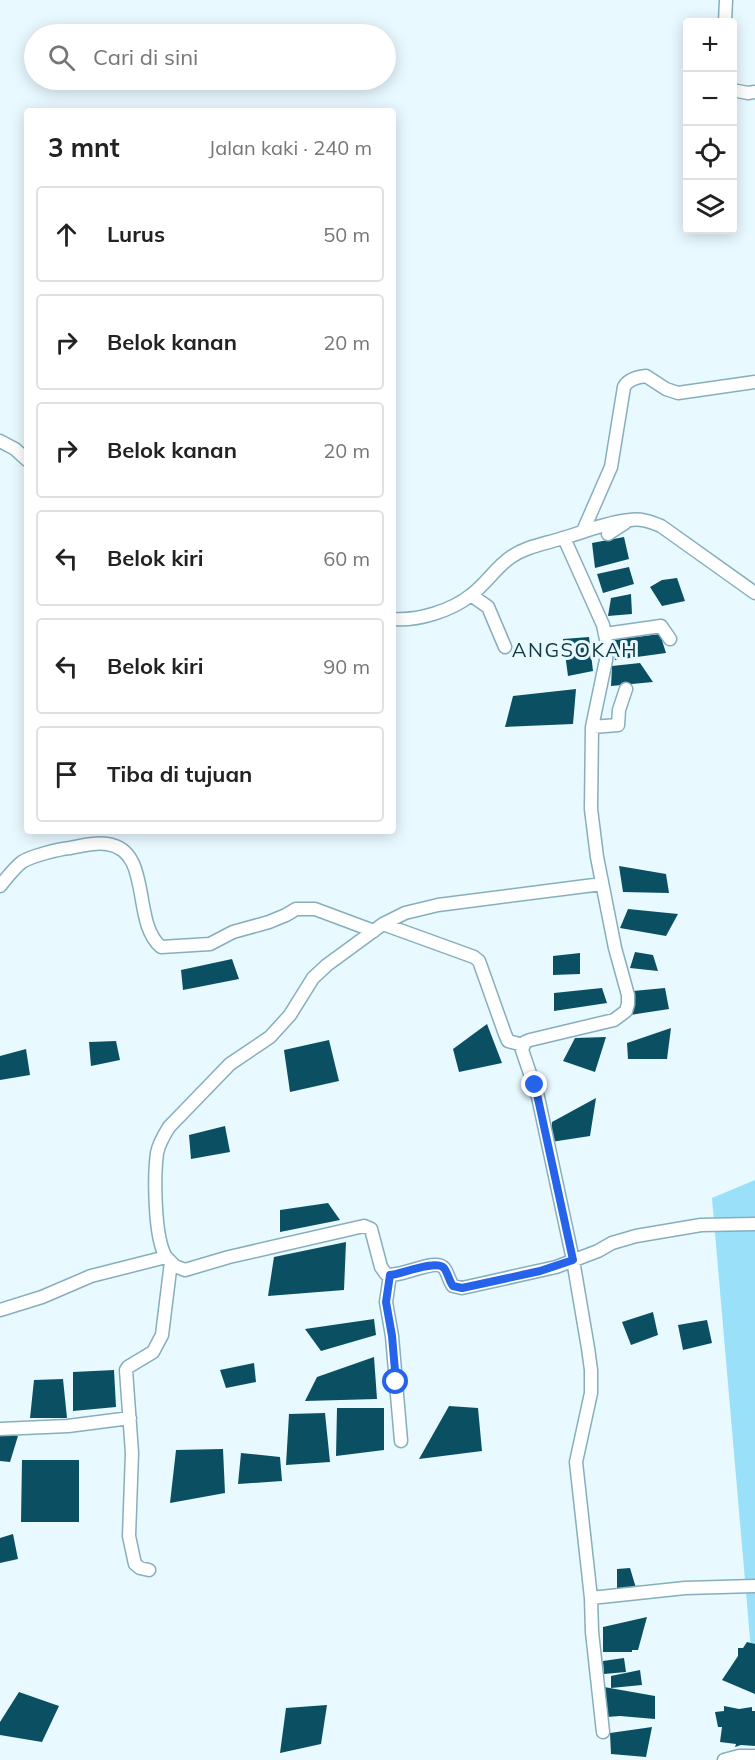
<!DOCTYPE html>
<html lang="id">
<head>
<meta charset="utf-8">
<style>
	:root { --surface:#fff; --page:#f6f6f6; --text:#222; --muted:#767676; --line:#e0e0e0 }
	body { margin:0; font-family:Mulish,sans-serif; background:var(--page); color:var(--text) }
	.controls { position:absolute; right:18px; top:18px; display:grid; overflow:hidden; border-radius:6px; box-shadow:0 3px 15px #0003 }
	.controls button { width:54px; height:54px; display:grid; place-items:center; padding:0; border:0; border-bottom:2px solid var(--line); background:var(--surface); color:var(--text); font:30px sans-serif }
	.stop { position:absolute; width:18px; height:18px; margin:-14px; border:4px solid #2563eb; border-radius:50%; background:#fff }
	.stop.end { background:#2563eb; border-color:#fff; box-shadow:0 2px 6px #0008 }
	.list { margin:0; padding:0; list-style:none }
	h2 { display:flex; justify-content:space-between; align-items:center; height:78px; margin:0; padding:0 24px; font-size:26px }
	h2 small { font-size:20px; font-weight:400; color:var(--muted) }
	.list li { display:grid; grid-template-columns:39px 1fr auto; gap:18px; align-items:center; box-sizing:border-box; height:96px; margin:0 12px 12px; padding:0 12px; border:2px solid var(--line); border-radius:6px }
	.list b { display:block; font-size:22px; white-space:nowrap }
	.list em { font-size:20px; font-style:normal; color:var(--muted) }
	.icon { flex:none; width:33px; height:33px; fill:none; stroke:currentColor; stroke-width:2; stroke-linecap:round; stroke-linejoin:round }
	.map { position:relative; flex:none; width:755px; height:1760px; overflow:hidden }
	.search { position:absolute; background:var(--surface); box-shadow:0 3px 15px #0003; left:24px; top:24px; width:372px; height:66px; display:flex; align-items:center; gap:15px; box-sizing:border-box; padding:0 21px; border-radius:33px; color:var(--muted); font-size:22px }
	.panel { position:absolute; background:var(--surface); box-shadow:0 3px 15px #0003; left:24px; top:108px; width:372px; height:726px; border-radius:6px }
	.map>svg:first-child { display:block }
	.green { fill:#9ae0f8 }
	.building { fill:#0b5062 }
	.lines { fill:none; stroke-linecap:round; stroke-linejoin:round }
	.minor-casing { stroke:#86aebc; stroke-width:15 }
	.minor { stroke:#fff; stroke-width:12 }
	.route { stroke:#2563eb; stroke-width:8 }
	.labels { text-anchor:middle; stroke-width:6; stroke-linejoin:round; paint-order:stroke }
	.quarter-label { font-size:20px; letter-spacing:1.5px; fill:#103843; stroke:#e8f9ff }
</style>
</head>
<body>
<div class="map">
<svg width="755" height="1760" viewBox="0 0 755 1760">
	<rect width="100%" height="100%" fill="#e8f9ff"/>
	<!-- green -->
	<path class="green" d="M755,1180V1696L712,1198Z"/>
	<!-- building -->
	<path class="building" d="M624,537L629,559L595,568L592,543Z
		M629,567L634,584L603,593L597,574Z
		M677,578L685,601L662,606L650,587L662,580Z
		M631,594L632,614L608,616L611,598Z
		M660,634L666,653L615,660L613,640Z
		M589,637L593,671L568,676L563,639Z
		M640,663L653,682L611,686L612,666Z
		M576,689L573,724L505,727L513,696Z
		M619,866L666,874L669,893L623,892Z
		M628,909L678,914L666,936L620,928Z
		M635,952L653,955L658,971L630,968Z
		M580,953V974L553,975V956Z
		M232,959L239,979L183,990L181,970Z
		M602,988L607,1003L554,1011V993Z
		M665,988L669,1009L630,1015L633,991Z
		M487,1024L502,1063L459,1072L453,1049Z
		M671,1028L667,1059H628L627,1043Z
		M606,1037L595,1072L563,1061L575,1038Z
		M329,1040L339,1081L290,1092L284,1050Z
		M116,1041L120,1060L91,1066L89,1042Z
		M26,1049L30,1075L0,1080V1056Z
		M596,1098L590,1136L551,1142L552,1122Z
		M225,1126L230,1152L191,1159L189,1135Z
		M328,1203L340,1220L280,1232V1210Z
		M346,1242L344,1290L268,1296L274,1257Z
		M653,1312L658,1335L631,1345L622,1322Z
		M374,1319L376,1335L321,1351L305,1329Z
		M707,1320L712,1343L683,1350L678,1325Z
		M374,1357L377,1399L305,1401L317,1377Z
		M254,1363L256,1382L226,1388L220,1370Z
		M114,1370L116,1407L73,1411V1372Z
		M63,1379L67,1418H30L34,1380Z
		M449,1406L478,1408L482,1451L419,1459Z
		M337,1408H384V1450L336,1456Z
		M325,1413L330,1462L286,1465L289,1414Z
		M0,1434L18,1436L10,1462L0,1461Z
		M223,1449L225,1493L170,1503L176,1450Z
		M241,1453L280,1457L282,1481L238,1484Z
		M22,1460H79V1522H21Z
		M13,1534L18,1559L0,1563V1538Z
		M630,1568L636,1588H617V1569Z
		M647,1617L638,1650H632V1652H603V1627Z
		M747,1642L755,1644V1694L722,1680L738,1656V1648H743Z
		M624,1658L626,1672L604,1674L603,1661Z
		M640,1670L642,1685L611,1688V1676Z
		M604,1687L655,1696V1719L620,1716L607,1717Z
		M19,1692L59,1706L42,1742L0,1735V1722Z
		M327,1705L321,1744L280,1753L286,1708Z
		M724,1706L739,1709L752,1707V1711H755V1746L741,1745L735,1747L736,1744L720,1742L722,1727H718L715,1712L724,1711Z
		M652,1727L646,1757L611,1754L610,1733Z"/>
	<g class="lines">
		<defs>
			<path id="minor" d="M725,22L726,0
				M732,90L748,93L755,92
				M0,441L15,449L27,460
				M583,531L611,467L624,387C628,379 637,377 646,376L666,389L678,393L755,382
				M608,534L625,523
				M564,538L603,625L607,644L606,660L592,727L591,809L597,857L615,948L628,995V1004L626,1011L614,1020L530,1040L525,1042L522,1050L538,1097L573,1260L588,1348L591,1370V1393L576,1462L591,1598
				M471,595L488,607L505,647
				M393,619C418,621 451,611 471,595C486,584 496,567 511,557C527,546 545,544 563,538C585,532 606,522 630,520C641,518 651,522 661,526L755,593
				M605,634L661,626L670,639
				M592,727L618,725L619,710L626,689
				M0,886C6,879 14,868 22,862C31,856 59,849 70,848C81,846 95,842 107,844C153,850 131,922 161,947L210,944L233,932L269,922L286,915L296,909H315L374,931
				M383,924L474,957L479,961L505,1034L508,1041L523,1045
				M166,1257L175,1266L185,1270L229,1257L364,1226L371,1229L381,1267L386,1274C400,1279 435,1257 444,1268C448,1273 449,1281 453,1286L462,1288L556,1267L598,1251L612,1243L636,1236L701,1225L755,1224
				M390,1275L386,1302L392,1336L401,1441
				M0,1310L42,1297L91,1276L166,1257C154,1238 154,1176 157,1153C159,1143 164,1135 169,1127L230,1064L270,1037L290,1015L313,978L327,965L383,924L405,913L438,905L602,884
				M0,1429L68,1426L130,1418
				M149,1570L140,1568L135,1564L129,1536L132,1453L126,1370L128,1367L153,1352L162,1335L171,1262
				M603,1732L592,1632L591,1598L685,1588L755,1586
				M724,1760L739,1756H755"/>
		</defs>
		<!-- minor casing -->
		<use href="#minor" class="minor-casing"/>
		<!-- minor -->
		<use href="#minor" class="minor"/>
	</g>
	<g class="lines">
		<!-- route -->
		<path class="route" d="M396,1382L392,1336L386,1302L390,1275C402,1274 436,1259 444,1268C448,1273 449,1281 453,1286L462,1288L540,1271L573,1260L535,1085"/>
	</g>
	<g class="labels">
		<!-- quarter labels -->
		<g class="quarter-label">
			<text x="575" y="657">ANGSOKAH</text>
		</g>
	</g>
</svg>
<div class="controls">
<button>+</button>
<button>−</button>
<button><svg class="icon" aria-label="locate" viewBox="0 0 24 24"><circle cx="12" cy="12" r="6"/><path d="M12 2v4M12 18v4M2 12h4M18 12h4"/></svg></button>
<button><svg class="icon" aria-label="layers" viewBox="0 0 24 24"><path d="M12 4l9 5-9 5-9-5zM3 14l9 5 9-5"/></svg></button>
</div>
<div class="stop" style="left:396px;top:1382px"></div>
<div class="stop end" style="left:535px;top:1085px"></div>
<div class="search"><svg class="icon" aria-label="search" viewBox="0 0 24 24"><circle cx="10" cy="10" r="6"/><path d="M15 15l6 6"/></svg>Cari di sini</div>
<section class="panel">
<h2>3 mnt<small>Jalan kaki · 240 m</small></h2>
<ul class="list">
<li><svg class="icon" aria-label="ahead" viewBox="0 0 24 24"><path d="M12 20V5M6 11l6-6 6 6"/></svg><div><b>Lurus</b></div><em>50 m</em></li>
<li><svg class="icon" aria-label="right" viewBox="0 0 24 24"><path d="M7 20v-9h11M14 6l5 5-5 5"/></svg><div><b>Belok kanan</b></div><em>20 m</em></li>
<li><svg class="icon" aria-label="right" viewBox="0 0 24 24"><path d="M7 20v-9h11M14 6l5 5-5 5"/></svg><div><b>Belok kanan</b></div><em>20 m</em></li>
<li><svg class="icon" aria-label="left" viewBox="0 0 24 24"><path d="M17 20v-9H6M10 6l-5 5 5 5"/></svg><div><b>Belok kiri</b></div><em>60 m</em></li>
<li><svg class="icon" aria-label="left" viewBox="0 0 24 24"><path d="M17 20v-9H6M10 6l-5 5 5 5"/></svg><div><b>Belok kiri</b></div><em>90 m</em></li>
<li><svg class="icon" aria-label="arrive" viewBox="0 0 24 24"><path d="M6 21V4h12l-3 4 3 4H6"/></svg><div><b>Tiba di tujuan</b></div></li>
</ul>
</section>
</div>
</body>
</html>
